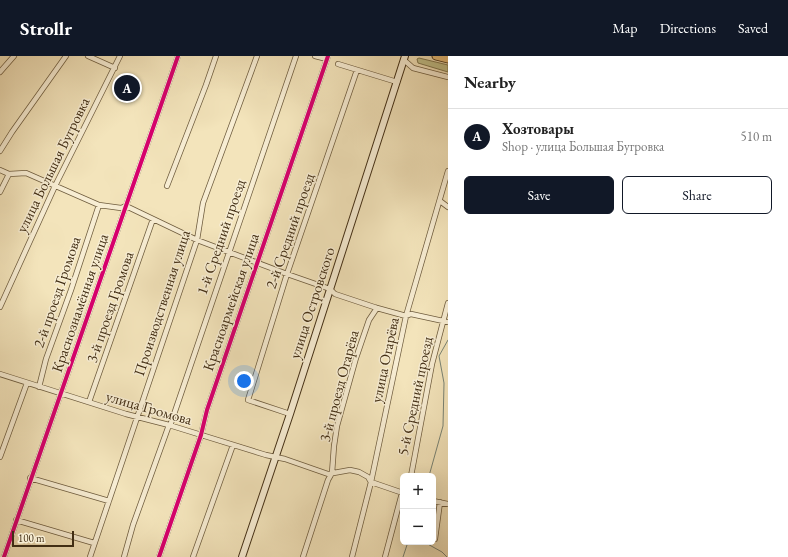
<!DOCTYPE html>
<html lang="en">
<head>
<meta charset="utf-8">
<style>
	:root { --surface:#fff; --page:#f6f6f6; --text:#222; --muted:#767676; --line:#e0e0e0; --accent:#111827 }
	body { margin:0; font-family:"EB Garamond",serif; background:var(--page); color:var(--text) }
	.controls { position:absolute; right:12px; bottom:12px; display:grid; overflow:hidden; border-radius:6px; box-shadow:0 4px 16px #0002 }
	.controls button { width:36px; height:36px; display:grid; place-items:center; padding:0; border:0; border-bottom:1px solid var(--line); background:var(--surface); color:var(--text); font:20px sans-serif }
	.scale { position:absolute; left:12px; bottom:10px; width:62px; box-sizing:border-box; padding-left:4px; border:2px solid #422e14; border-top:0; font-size:11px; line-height:14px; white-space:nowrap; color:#422e14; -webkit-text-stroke:3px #f7edd3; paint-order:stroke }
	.you { position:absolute; left:244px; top:325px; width:14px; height:14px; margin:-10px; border:3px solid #fff; border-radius:50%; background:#1a73e8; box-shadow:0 0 0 6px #1a73e833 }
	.badge { display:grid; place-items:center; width:26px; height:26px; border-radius:50%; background:var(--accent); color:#fff; font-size:13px; font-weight:700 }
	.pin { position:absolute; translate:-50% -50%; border:2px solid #fff; box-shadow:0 1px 4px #0006 }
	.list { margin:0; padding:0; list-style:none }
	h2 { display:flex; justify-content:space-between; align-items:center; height:52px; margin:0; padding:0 16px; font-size:17px }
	h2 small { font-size:13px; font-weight:400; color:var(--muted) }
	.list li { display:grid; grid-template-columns:26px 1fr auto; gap:12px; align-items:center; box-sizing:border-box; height:56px; padding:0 16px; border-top:1px solid var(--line) }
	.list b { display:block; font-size:15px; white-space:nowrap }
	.list p { margin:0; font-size:13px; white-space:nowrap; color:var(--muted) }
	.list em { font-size:13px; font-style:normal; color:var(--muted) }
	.actions { display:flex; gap:8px; padding:12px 16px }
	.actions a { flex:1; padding:9px 0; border:1px solid var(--accent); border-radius:6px; text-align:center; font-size:14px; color:var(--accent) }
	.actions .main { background:var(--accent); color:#fff }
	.map { position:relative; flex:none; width:448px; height:501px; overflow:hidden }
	header { display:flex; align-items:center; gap:24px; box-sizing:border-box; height:56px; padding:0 20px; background:var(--accent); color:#fff }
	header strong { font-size:19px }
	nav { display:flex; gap:22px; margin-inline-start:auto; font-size:14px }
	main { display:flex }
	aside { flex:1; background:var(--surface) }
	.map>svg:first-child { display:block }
	.green { fill:#c2c28c; stroke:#827850 }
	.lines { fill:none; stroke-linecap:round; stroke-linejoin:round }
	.stream { stroke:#798476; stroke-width:1 }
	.street-casing { stroke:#6e5c3e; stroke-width:6 }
	.secondary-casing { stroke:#422e14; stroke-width:8 }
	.primary-casing { stroke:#422e14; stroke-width:9 }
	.street { stroke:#f7edd3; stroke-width:4.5 }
	.secondary { stroke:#f7edd3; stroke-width:6 }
	.primary { stroke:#eac27e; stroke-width:7 }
	.cycleway-casing { stroke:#f7edd3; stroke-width:6 }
	.cycleway { stroke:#d6006c; stroke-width:4 }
	.labels { text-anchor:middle; stroke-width:3; stroke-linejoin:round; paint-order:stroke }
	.street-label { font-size:15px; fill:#422e14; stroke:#f7edd3 }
</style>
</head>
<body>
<header>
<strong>Strollr</strong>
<nav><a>Map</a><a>Directions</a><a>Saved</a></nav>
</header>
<main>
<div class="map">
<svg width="448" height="501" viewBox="0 0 448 501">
	<rect width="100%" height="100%" fill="#f3e4bb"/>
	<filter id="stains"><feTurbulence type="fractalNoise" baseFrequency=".005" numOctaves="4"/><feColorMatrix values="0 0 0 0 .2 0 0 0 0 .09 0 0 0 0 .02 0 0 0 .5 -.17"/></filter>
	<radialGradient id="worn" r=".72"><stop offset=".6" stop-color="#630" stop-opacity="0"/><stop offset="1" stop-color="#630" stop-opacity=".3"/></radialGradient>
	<!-- green -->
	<path class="green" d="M419,2L448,9V16L418,7L417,3Z"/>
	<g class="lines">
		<!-- stream -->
		<path class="stream" d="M429,420L443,370L444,327L439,300L448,284
			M424,486L442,496L447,501
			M403,501L408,486"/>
		<defs>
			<path id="street" d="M88,0L115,12
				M315,0L327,3
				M404,4L413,12L448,21
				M338,8L397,26
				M0,16L14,0
				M0,95L12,76L66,0
				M0,114L9,118L26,117L99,149L121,152L126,150L197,184L287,218L330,233L335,238L377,252L406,260L411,258L448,266
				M167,130L206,29L216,0
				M0,136L9,118
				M440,145L448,151
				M0,251L55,130L120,0
				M0,318L126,358L169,369L266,399L285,403L328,418L350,414L359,416L368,421L371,426L403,437
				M39,331L46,303L71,234L99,149
				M89,346L153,163
				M290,358L248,344L287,218L357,14
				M170,370L296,0
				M0,401L27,327
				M411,420L432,308L448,247
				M30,422L109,445
				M433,445L448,448
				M16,464L94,487
				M435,483L440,446
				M4,501L178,0
				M90,501L197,184L203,147L257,0
				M124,501L133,469L169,369
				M159,501L201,379L207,354L328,0
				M193,501L233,389
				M303,501L328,424L332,417L334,390L337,370L356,302L369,264L377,252
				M352,501L371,426L406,260L448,115
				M385,501L402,437"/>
			<path id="secondary" d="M242,501L290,358L405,0"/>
			<path id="primary" d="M436,0L448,3"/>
		</defs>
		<!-- street casing -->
		<use href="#street" class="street-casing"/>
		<!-- secondary casing -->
		<use href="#secondary" class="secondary-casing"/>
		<!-- primary casing -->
		<use href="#primary" class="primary-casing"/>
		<!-- street -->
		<use href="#street" class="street"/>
		<!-- secondary -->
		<use href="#secondary" class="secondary"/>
		<!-- primary -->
		<use href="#primary" class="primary"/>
		<defs>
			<path id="cycleway" d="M4,501L178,0
				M159,501L201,379L207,354L328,0"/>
		</defs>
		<!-- cycleway casing -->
		<use href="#cycleway" class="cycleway-casing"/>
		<!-- cycleway -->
		<use href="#cycleway" class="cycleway"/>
	</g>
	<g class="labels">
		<!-- street labels -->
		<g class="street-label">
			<text transform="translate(53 109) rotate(-64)" y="5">улица Большая Бугровка</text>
			<text transform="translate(290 175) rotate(-71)" y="5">2-й Средний проезд</text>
			<text transform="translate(221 181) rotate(-71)" y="5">1-й Средний проезд</text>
			<text transform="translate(57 236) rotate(-71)" y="5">2-й проезд Громова</text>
			<text transform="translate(231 246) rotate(-71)" y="5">Красноармейская улица</text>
			<text transform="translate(80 247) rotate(-71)" y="5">Краснознамённая улица</text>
			<text transform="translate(162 247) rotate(-72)" y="5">Производственная улица</text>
			<text transform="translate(312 247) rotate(-72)" y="5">улица Островского</text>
			<text transform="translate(110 251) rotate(-71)" y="5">3-й проезд Громова</text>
			<text transform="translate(385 304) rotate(-78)" y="5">улица Огарёва</text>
			<text transform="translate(339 330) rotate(-75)" y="5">3-й проезд Огарёва</text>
			<text transform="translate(415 340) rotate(-78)" y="5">5-й Средний проезд</text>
			<text transform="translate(149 352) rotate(16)" y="5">улица Громова</text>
		</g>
	</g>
	<rect width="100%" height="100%" filter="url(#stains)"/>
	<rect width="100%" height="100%" fill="url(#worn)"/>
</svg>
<div class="controls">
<button>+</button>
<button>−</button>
</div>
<div class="scale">100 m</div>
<div class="you"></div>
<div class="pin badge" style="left:127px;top:32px">A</div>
</div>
<aside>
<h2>Nearby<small></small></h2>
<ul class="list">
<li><span class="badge">A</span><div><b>Хозтовары</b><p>Shop · улица Большая Бугровка</p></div><em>510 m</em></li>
</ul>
<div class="actions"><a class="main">Save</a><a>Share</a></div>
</aside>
</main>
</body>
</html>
